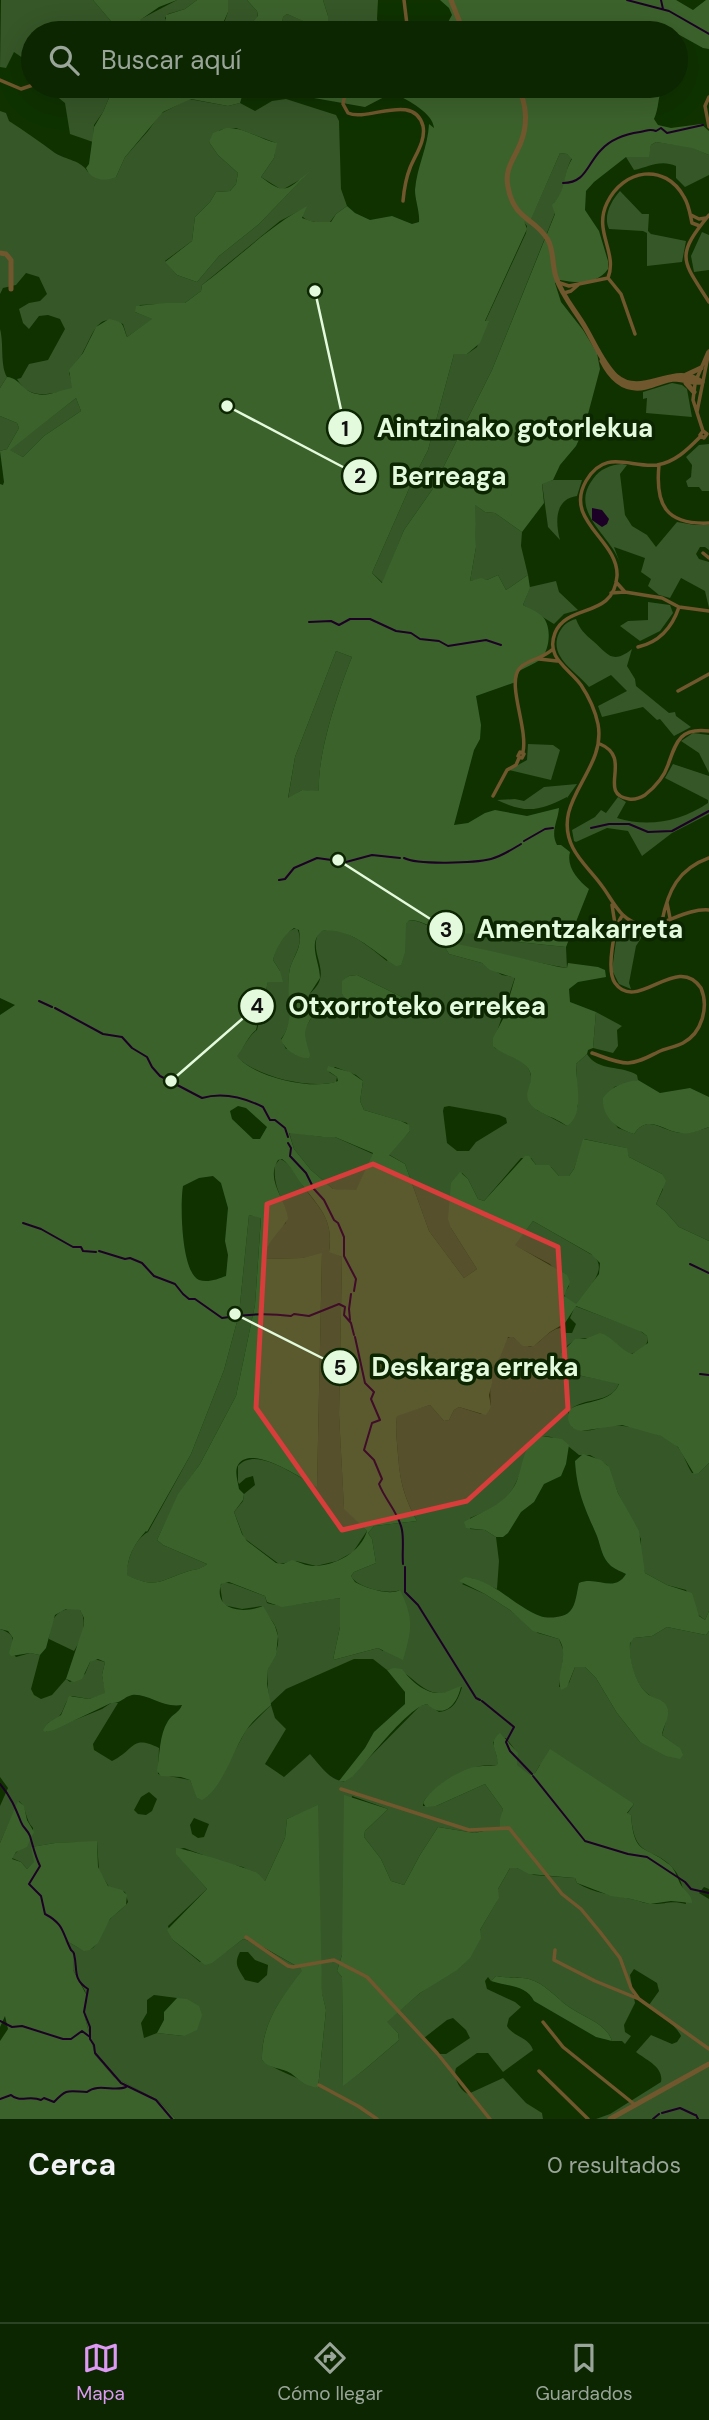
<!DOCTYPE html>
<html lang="es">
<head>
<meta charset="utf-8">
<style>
	:root { --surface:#0b2600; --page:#19320f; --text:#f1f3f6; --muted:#9aa599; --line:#2b4322; --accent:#dd99f3 }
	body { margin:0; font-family:"DM Sans",sans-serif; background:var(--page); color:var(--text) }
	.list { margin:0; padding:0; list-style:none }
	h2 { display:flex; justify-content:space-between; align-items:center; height:91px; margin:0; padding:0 28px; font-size:30px }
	h2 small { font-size:23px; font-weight:400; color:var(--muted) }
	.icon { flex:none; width:38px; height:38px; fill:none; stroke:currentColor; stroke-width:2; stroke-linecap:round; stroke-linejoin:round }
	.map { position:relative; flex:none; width:709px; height:2119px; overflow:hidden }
	.search { position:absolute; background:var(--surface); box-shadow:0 7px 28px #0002; left:21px; right:21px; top:21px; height:77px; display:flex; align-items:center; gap:18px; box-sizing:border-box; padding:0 24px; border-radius:38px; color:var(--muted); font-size:26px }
	.sheet { height:203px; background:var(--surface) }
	nav { display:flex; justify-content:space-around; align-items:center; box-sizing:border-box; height:98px; border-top:2px solid var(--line); background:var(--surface); font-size:19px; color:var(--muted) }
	nav a { display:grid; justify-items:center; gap:4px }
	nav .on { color:var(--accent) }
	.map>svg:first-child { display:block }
	.green { fill:#365728; fill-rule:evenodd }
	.forest { fill:#3c622c; fill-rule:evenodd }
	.water { fill:#1c0026 }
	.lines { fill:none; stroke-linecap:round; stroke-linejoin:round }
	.stream { stroke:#1c0026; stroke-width:2 }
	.minor { stroke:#71572d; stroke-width:3.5 }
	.tertiary { stroke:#71572d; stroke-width:5 }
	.marked { fill:#d73d3a; fill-opacity:0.2; stroke:#d73d3a; stroke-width:5; stroke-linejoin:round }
	.leader { fill:none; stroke:#e4fadd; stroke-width:2.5 }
	.callout-dot { fill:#e4fadd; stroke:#0c2602; stroke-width:2.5 }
	.mark-label { font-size:21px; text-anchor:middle; font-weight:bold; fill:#111 }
	.callout-label { font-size:26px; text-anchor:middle; font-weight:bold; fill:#e4fadd; stroke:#0c2602; stroke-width:7; stroke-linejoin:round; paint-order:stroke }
</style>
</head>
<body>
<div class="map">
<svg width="709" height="2119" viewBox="0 0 709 2119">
	<rect width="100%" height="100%" fill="#0f3200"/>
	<!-- green -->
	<path class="green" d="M1,0H93L121,33H33V65L14,52L6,68L0,67Z
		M177,0H197L185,9L168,14L165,18L173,33H149L139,20Z
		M228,0H247L257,11L258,18L248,28L247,33H229L224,23L228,12Z
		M323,0H378L377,19L379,28H406V33H281L283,17L287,14L328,31V16Z
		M44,86H114L103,112L94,125L93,142L70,134L65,103Z
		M189,99L228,106L240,103L255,111L272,101L286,99L336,115L339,121L341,189L347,206L336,214L330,222C321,222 309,224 302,216L305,208L280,221L202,285L201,291L185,303L140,305L135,312L153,319L127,337L123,324C98,311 94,332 84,350C80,359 73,364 69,373L74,389C53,393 30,402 17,379L21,378L29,364L48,360L65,329L60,319L48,315L39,316L29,329L23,323L19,309L29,303L40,301L47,294L39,277L26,273L16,285L3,288L0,294V111L6,113L9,121C25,131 40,142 55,153C66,160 81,160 88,172L116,177L125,157L148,131L160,114ZM236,128L276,143L274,158L261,177L282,190L303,178L259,224L219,256L197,282L177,275L165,261L192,241L195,217L210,202L216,192L230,191L236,184L238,173L218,155L209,142L220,130Z
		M656,142L691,147L709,155V175L685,187L676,178V166C660,159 649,167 634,170L626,157H648L651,145Z
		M560,153L567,154L572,158C563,173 567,191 554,203L555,213L492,370L432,490L404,530L383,583L372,573L415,475L428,450L454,354H467L477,347L485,322L526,233L527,226L521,219L529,223Z
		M620,191L642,214H649L648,231L651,234L686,241L682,262L647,266V233L643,231L609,229C603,216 611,201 620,191Z
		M702,232L709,235V270L694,272L691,256Z
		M0,329C4,343 0,366 7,377L0,388Z
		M672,383L682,385L687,389L692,417L646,413L647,398L643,399V392Z
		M76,398L81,411L44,436L23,457L9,450Z
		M0,416L17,423L19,428L7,449L0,451Z
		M709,444V491H702L699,487H688L686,481L691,477L692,465L686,457L699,445Z
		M622,464L627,465L620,474L625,515L632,526L647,535L656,547L677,522L695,525H709V550L705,547H700L696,554L699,559L709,562V608L705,591L681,578L670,598L659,595L648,586L651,579L641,572L645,558L614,547L620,563C611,535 568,512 593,479C600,469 610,465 622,464Z
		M553,480H582L577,496C555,499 555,521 560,540L548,527L542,483Z
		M474,504L485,512L495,513L522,532L521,546L528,575L506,590L498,575L487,580L481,579L470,581L476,547Z
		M556,581L559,592L578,610L564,614L554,624L523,605L530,587Z
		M648,602L670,605L673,613L660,631L640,641L620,626L628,621L648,620Z
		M576,619C580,630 585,634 593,641C608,654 612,665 632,649L627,666L635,679L636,686L669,713L675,712L676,716L691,727L674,736L660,719L657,720L643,707L602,717L598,706L627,691L611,675L589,687C576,671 548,657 559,633C563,625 568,621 576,619Z
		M336,651L352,657C338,692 317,754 319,792L302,790L288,799L295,757Z
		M693,733L709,735V773L699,753L681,741Z
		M528,744L553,745L560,750L551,780L509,770L527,760Z
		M673,764L709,776V814L672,833L642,856L628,831L607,828L576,842L574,841L572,830L595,817L601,810L606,813L618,797L626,802L617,818C649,828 681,821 708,803V800L665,778Z
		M577,784L567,798V797C539,811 527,814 497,800L515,799L524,801L544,787Z
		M408,920C423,920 432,930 445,932C460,934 477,930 489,939L566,947L567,968C525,961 484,949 442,942L449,954L482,963L502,975L515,977L493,1044L495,1048C515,1060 540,1062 528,1092L537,1110L567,1126L578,1106L576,1064L587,1054C598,1072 622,1065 637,1075L638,1080L614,1087L606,1112L618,1128L634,1134C647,1115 659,1128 675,1132C686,1135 698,1131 709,1127V1241L679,1227L665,1211L656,1204L663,1189L662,1174L629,1157L626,1148L584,1139L574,1169L569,1176H559L551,1167L536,1165L531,1158H521L484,1201L478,1199L468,1179L462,1173L451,1228L477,1269L464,1278L429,1231L405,1164L388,1154L410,1131L407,1123L364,1110L360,1101L363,1081L356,1075L335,1067L329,1072L337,1077L336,1082C308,1089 256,1077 236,1056C244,1048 248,1036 257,1030L268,981L280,971L273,960C276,947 283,931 297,928C306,947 290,957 289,975C287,997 297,1019 281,1039L286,1049L305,1040L304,1030L313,1015L309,995C312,991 317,987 319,982C326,966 309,950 319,932C343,923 369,947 387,961ZM357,975L402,997L403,1010L372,1000H352L342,994V984L349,976ZM449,1106L499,1115L506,1118L507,1123L476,1142L469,1151H457L447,1143L443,1111L444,1107Z
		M623,924L647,929L636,946L629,983L631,989L619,984L612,970L618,927Z
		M596,1012L622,1026L617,1030L618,1046L613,1053L593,1048Z
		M289,1132L323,1137H335L373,1154L356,1191L333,1189L311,1170L294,1149Z
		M280,1159C291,1163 294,1174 301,1183C318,1208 334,1217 329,1251L342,1257L339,1414L344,1508L367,1531L353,1552L337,1561L316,1566L296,1561L279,1564L244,1538L234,1512L243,1501L244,1494L255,1485L253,1476L246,1478L239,1484L238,1482V1466C257,1445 296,1477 317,1486L322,1254L302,1258L263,1259C266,1245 274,1232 286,1223C288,1201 272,1192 275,1165Z
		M249,1215L261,1217L255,1305L236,1396L200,1464L179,1494L157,1540L163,1545L207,1564C201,1570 194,1569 186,1572C159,1581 156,1589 126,1575C128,1558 134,1540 148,1532L191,1454L224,1370L239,1314Z
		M533,1221L594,1256C609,1271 586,1289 576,1305L566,1299L564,1294L569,1286L550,1264L514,1245Z
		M575,1306L639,1330L647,1336C650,1346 640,1350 631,1354C624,1351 618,1345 611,1343C586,1334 564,1336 557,1366L582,1376L619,1383C612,1405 581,1396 568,1412L572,1427C583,1435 597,1428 609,1426C625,1423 664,1433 676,1445C684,1453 686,1464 692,1473H699L709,1463V1611L705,1620L697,1614L686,1590L667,1585L645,1573L641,1558V1539L618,1493L607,1465L590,1455H579C567,1445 548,1428 533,1441C522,1461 520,1487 501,1502C493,1509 481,1513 470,1518V1529L485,1530L496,1537L499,1561L497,1589L471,1578L462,1584L485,1594L510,1610L538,1633L559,1639L564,1652L559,1687L569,1683L575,1667H585L596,1678L617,1713L640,1742L678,1747L662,1735L666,1721L663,1702C658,1700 652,1698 648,1694C634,1684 627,1656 631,1640L634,1638L652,1636L667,1627L706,1635L709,1631V1889L704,1887L699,1893L709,1899V2119H596L610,2114L661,2082C664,2067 646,2060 636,2052L651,2035L672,2044L677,2042L681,2036C677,2026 658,2014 649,2005L659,1991L657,1983L634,1969L630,1975L635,2003L624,2025L625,2032L631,2036L625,2044L622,2041H612C606,2023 583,2017 569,2007C555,1997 546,1984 529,1979C522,1977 506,1978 496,1976L491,1981L488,1977L485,1981L487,1989L515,2002L521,2007L509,2018L507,2026C513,2037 529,2037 533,2050L503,2072L488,2053H477L456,2068C453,2077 459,2090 468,2094L503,2078L526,2103L542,2113L543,2119H176L159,2101L114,2077L95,2055L84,2014L87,1999L85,1991L73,1970L71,1950L63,1938C101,1965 92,1941 111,1918C117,1912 123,1909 128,1902L125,1892L109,1887L99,1871L97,1842L55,1843L32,1847L35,1862L27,1869L21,1862L12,1858C19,1846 33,1846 33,1828C25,1820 27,1808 19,1801L0,1843V1806L8,1788L0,1777V1629C12,1633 16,1638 10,1650L16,1657L30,1653L40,1655L31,1689L34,1695L41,1699L52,1695L66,1679L70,1682L85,1674L90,1662L94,1659L105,1662L102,1675L106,1694L89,1699L72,1696C61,1703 67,1717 48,1723L45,1732L102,1709L111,1703H118L93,1744L94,1750L112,1761C135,1750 131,1734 159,1748L158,1774L190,1780L199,1799L220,1779L246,1730L271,1705L275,1718L286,1729L265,1764L284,1777L310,1754C320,1765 331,1783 346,1781L420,1706L427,1704L439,1712C454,1710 458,1700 462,1687C455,1689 446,1694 439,1693C418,1693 407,1664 387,1670L373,1659H354L286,1689L270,1704C268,1692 267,1681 268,1669C270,1656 282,1652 277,1631C275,1622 266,1615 262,1606L242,1609L223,1605L220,1586L223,1582L233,1584L265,1596L267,1603C286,1610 320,1599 341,1598L340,1627L333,1660L378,1648L383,1651L400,1590C389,1595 357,1588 351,1576L354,1572L376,1563L372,1539L368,1533L374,1526L417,1521C404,1498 399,1477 398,1454C397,1441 395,1429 397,1415L430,1405L444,1421L449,1420L454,1410L459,1407L481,1414L491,1407C490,1396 490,1383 491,1371C492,1368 504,1345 506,1339L512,1336C537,1358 534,1340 556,1329L560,1328L566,1333H572L576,1324L570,1318ZM506,1738C511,1746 521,1753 516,1765L530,1776L535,1773L540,1765L634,1804L627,1814L631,1815C634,1863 656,1844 676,1872C682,1881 684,1893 686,1904C671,1900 667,1904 653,1904C645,1904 638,1900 631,1899C612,1895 594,1893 577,1883L575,1878L534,1875L517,1868H510L498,1889L497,1901L480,1930L467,1960L420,1993L386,2022L398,2033L399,2040L364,2070L343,2085L342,1977L337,1971L342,1955L352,1796L388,1809L365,1831L364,1837L381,1859L391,1881L404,1885L420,1855L438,1827L475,1833L500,1827L503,1809L485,1784L436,1806H423V1803C430,1788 464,1769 480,1766C486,1765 491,1766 497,1765L498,1761L493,1742ZM149,1792L157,1799L152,1811L146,1815L138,1814L134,1810L141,1797ZM312,1809L322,1994L326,2010L318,2088C307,2082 267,2066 262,2060C261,2025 281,1997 303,1971L300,1968L253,1942L243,1939L227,1951L200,1962L173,1940L168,1926L207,1889L177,1854L176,1850L184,1848L225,1863L243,1867L265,1881L285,1838L287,1819ZM194,1818L209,1824L204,1837L198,1838L192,1834L190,1825ZM240,1952H248L255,1960L268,1965L267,1975L258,1983L245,1980C239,1969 233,1965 240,1952ZM154,1995L177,1998L184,2036L157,2033L144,2038L141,2023L147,2013V2000ZM453,2018L466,2030L470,2038L446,2054H439L424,2038L447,2020Z
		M73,1608L80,1610C88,1622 82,1639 74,1651L49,1639C50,1622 54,1610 73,1608Z"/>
	<!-- forest -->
	<path class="forest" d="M93,0H177L159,7L140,20L149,33H121Z
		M197,0H228V12L224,21L229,33H173L166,22V15L185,9Z
		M247,0H323L328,16V32L287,14L283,17L281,33H247L248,28L258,16L257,11Z
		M440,0H676L693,10L706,0H709V49L703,48L676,33H442L452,15L449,8Z
		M114,86H245L240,103L228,106L191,99L163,112L125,157L116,177C104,182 91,180 86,168L89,164L94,127L103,112Z
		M263,86H662C658,97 659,108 654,119L658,125L671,128L701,124L709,131V155L692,148L656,142L651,145L649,157H626L594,182L586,191L585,210L599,231L608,261V269C597,285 577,283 560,280L555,283L561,302L583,330L597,353L600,369L584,429L576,446L560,465L553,480L542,484L544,503L522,532L495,513L485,512L475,505L476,547L470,581L481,578L487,580L498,575L506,590L528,575L530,588L523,605C529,608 538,612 543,617C552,627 550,651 540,660C534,664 526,667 519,671L516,682L476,696L481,725L480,739L474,750L454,825L468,823L485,813L495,810L527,816L559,808C558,821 550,832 557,845H561L570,852C566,867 578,880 589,889L566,947L489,939C475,928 456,938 440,931C429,926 421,920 409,920L406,924L405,952L401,965L396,966C374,952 351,927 322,931C307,943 320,962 320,978L309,995L313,1015C301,1034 305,1035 310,1055L309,1058C298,1059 285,1050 281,1040C296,1018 286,998 289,974C291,956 303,952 299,930L294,928C283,935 276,948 273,960L280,971L283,982H268L256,1030C248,1036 244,1048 237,1056C253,1077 313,1091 338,1081L337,1077L327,1070L328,1066L350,1072L363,1081L360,1101L364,1110L401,1121L409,1125L410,1131L389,1155L405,1164L429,1231L464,1278L477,1269L451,1228L448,1219L451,1183L460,1172L468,1179L478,1199L484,1201L525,1156H529L536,1165H549L559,1176H569L574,1169L583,1139L627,1148L629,1157L662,1174L666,1181L656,1204L665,1211L679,1227L709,1241V1463L699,1473L694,1474L678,1447L661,1436L622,1425L581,1431C570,1430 565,1419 570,1409C586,1400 611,1403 619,1384L582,1376L557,1366L561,1353L575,1339H585L600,1333C612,1336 619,1349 632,1354L648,1343L647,1336L642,1332L576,1306L565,1323L550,1332L534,1346H523L513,1337H508L500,1357L492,1368V1383L489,1395L491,1407L486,1415L459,1407L454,1410L449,1420L444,1421L430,1405L397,1416C395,1429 397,1441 398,1455C400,1480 403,1495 417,1521L374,1526L368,1533L372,1539L376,1563L354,1572L351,1576L355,1582C366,1588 389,1596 400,1590C414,1619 412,1629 403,1660L378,1648L333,1660L340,1627V1598L282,1607L267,1602L265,1596L229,1582L221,1584C213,1611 244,1614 263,1606L275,1626L278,1636L276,1655L268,1669L267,1684L271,1705C261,1714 250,1723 244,1734C233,1752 221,1790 202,1800L197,1798L190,1780L181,1777L161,1776L157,1771C160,1755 159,1735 168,1721C172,1714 179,1713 182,1705C161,1708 148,1693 132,1695C123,1697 121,1704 111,1703L54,1730L45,1732L43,1730L48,1723L61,1715L69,1696L89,1699L105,1693L102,1675L105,1662L98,1659L90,1662L82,1679L74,1682L66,1679L84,1625V1618L80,1610L66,1609L55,1615L46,1648L40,1655L30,1653L11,1656L9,1653L13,1638L8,1631L0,1629V1015L15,1005L0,998V484L3,485L4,482L0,451L7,449L19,428L17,423L0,416V388L7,377C20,378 23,392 37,394C47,397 61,390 72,388L69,370L83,353L96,327L109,319C125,322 122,324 127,337L152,319L135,312L136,306L166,303H185L201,291L202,285C239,258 266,228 307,206L302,218L314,222H331L336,214L347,206L355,213L370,220L392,216L412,224L419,222C420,212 415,200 415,190C417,166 428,147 429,124L434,128C433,113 408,100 395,94L388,95L365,107L280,92ZM560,153L567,154L572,159C561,177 568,188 552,205L555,214L492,370L432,490L404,530L382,583L372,573L415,475L428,450L454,354H467L480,343L489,321H485L527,229L524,221L529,224ZM76,398L81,411L44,436L23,457L10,450ZM336,651L352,657C338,692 317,754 319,791L302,790L288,798L295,757ZM238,1106L246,1108L267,1127L260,1139H253L232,1119L230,1111ZM289,1133L323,1137H335L373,1153L356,1190L333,1189L311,1170L294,1149ZM282,1159C292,1166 295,1177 303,1186C320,1208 334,1220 329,1252L342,1257L339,1414L344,1509L367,1531C361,1552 335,1566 314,1566C306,1566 299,1562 292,1560L283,1564L276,1563L247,1541L242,1534L234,1512L243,1500L244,1494L239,1489C238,1482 235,1474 237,1467C248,1441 302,1479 317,1487L322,1253L302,1258L263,1259C267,1241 279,1233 288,1219C286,1198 265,1181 278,1160ZM213,1176L221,1183L228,1208L225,1241L228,1255L226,1276C218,1279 208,1283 199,1280C181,1272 180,1204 183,1186L199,1178ZM249,1215L261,1218L255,1305L236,1396L200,1464L178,1494L157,1540L163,1545L207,1564C200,1570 194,1569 186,1572C159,1581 156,1589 127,1575C127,1557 134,1544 146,1531L147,1532L191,1454L224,1370L239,1314ZM533,1221L591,1254L600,1263L599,1274L576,1304L564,1296L570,1282L567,1275L515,1245Z
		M226,128C244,127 259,139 277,143L274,158L261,177C286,196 286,190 310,171L259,224L219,256L197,282L177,275L165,262L192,241L195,217L210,202L216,192L230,191L236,184L238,173L218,155L209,142L213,133Z
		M441,941C481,948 520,958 559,967L567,968L568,963L598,967L605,970L606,977L578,982L569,989L570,1002L596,1012L593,1048L588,1050L587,1054L576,1064C576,1083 585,1114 567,1126C556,1117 536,1114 529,1102C522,1090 539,1079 526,1066C517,1057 502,1055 493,1046V1038L503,1019L515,978L490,970L482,963L449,954Z
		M357,975L402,997L406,1002L407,1009H396L372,1000L346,999L342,994V981L349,976Z
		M638,1080L660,1093L690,1088L709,1097V1127C700,1130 691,1135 681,1133C663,1131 648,1113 634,1134C617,1129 602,1118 603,1098C612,1086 624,1082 638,1080Z
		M541,1436L562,1439L569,1445L566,1464L561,1476L544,1484L534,1502L521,1512L508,1533L503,1537H496L485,1530L466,1528L464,1522C484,1510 504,1506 516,1483C523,1468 523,1440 541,1436Z
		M583,1454L601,1460L609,1467L618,1493L639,1531L645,1573L667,1585L692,1593L699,1616L705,1620L709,1611V1631L706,1635L667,1627L652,1636L634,1638L630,1643C629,1659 635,1685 649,1695C655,1699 664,1699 667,1707C671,1716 663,1726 662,1735L680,1748L683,1755L680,1759L666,1756L640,1742L617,1713L596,1678L585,1667H575L567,1687L561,1690C555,1673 570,1656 559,1639L533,1631L510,1610L485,1594L459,1581L465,1577C494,1580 514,1606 540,1616C548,1619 566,1618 571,1610C576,1604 577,1591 579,1583C597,1575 614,1594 626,1574C622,1572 615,1569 611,1566C602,1558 601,1547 597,1536C585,1508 577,1493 575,1461Z
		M394,1668L402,1669C410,1680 425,1694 440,1693C447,1693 454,1688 461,1686C458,1703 444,1721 427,1704C408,1707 368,1761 353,1776L346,1781H339L365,1748L374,1732L405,1704V1692L387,1670Z
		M500,1733L518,1753L517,1765L530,1775L535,1773L550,1749L634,1804L627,1813L631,1815C634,1857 645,1844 670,1865C676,1871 677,1878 681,1885C685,1892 692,1894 692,1903L671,1901L650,1904L631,1899L611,1896L577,1883L575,1878L529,1874L517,1868H510L498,1889L499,1898L480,1930L481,1938L470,1958L457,1970L420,1993L387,2022L398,2033L399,2040L364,2070L343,2086L342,1977L337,1971L342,1955L344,1795L388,1809L365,1831L364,1837L381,1859L391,1881L404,1885L420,1855L438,1827L475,1833L500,1827V1819L503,1809L485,1784L436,1806L426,1807L423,1803C430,1788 458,1771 474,1767C482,1765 489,1767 497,1765C500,1753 486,1744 500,1733Z
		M18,1801L24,1806L27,1820L34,1832L27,1847L16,1852L12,1859L21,1862L27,1869L34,1862L31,1847L55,1843L97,1841L98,1867L108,1886L122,1890L127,1895L126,1905L110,1919L98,1943L90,1950L84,1951L65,1940L73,1955V1970L87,1996L84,2014L95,2055L114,2077L159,2101L176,2119H0V2041L8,2029L5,2016L0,2027V1843Z
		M318,1805L322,1993L326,2010L318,2088C305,2085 303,2083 293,2075C284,2067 270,2070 262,2060C261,2025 281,1997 302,1971L300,1968L254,1942L243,1939L212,1963L205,1965L173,1940L167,1930L207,1889L176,1854V1848C183,1848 251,1869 257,1873C260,1875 262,1878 265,1881L285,1838L287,1819Z
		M496,1976C506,1978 522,1977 529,1979C546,1984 555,1997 569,2007C583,2017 606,2023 612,2041L596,2037L534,2001C527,1985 506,1986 491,1981Z
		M177,1998L187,1999L199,2006L202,2015L197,2030L184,2036L157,2033L164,2020V2012Z"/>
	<!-- water -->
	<path class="water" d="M592,508L602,510L609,519L607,524L602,527L592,520Z"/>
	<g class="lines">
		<!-- stream -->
		<path class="stream" d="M627,0L669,11L709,34
			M661,0L663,9
			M563,183C586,183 587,164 601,150C611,139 626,134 640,132C647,131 649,128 656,131L661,128L667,133L703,125
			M309,622L331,621L339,625L350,619H370L396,631L411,633L420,639L439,641L448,646L486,640L501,645
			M591,828L609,824H629L648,832L672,831L709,811
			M524,841L545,829L553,828
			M404,858C417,865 475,863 491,859C502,856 511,850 521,844
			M279,880L285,879L294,868L317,858L346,862L372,855L400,858
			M39,1001L52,1007
			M55,1008L103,1034L122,1037L132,1048L147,1057L152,1067L160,1076L202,1098C223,1092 243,1097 263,1107L270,1120H275L285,1128L288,1137
			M288,1143L291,1148L290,1156L306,1173L314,1189L324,1200L334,1220L338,1223L344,1237V1256L356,1279L354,1291
			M23,1223L41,1229L73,1247H81L83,1251L96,1252
			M99,1251L125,1259L130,1258L142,1263L154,1276L175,1284L183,1294L189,1299H195L222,1318C245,1314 267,1313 291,1316L294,1314L309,1316L339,1304L345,1307L344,1315L351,1323L354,1335
			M690,1264L709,1273
			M350,1320L349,1309L351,1294
			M355,1337L365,1383L374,1392L371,1399L380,1420L372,1423L364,1450L374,1460L382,1479L379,1484C385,1500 399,1513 402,1530C404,1541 402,1553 403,1564
			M700,1374L709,1375
			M405,1567V1592L418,1605L476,1698L480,1700
			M482,1701L514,1727L506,1742L510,1751L532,1774
			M533,1776L585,1841L628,1854L647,1857L685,1882L691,1889L709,1893
			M0,1784C11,1797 15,1807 21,1822C23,1828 28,1830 30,1836C33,1846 35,1856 40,1866L29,1884L41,1896L45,1914C64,1924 62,1932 71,1950C72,1951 74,1952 74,1954C78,1969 72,1979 88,1989L84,2012L90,2027V2039L94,2045L95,2053L121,2083L156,2100L172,2119
			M0,2021L12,2027L22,2026L63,2039H71L82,2031L90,2037
			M0,2099L11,2095C19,2103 30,2095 41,2100L44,2098L54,2102C67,2088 68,2091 87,2092C98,2083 115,2092 126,2087
			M662,2113L680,2108L695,2115
			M696,2115L698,2119
			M653,2119L659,2114"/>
		<!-- minor -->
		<path class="minor" d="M404,0L408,33
			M0,80L21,89L33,85
			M359,86L345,94L343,104L348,113C368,122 414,92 423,126C426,141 415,155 410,168C406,178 404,190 403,201
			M709,97L705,106L709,127
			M691,215L699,219L706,218
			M709,215C674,257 683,261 709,302
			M608,278L621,294L635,334
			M560,283L569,286L608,278C618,252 593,232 607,203C623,169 665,162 684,197C689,205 690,214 692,223L700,226
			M564,293L571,291L578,285
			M697,378L708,352
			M695,384L693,400L703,431
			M697,412L709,351
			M703,431L707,434L704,438L700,435Z
			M701,436C689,448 676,462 657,465C630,468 605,448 586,481C563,521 619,540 617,576C614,619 567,603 555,633C545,658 569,668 581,685C589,697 595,710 598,724C607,771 549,801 573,848C580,862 593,873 602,886C614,902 620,921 643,925C662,928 685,908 709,910
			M659,465C655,505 666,525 709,523
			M703,553L709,558
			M616,582L625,592
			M611,593L625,592L662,598L679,607L709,611
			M638,647C660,642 672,628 679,607
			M539,659L557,661
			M678,691L709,674
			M600,744C634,758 596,794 629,799C635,800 640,798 645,795C655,787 664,777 668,765C676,742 680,727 709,731
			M520,752L524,754L522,758L518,756Z
			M523,752C528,728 507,685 519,669C526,660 541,660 553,649
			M493,796L507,770L516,765L519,758
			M667,903L670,918
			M612,905L615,924
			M662,921C668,891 678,869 709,858
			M592,1053C604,1057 616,1063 628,1063C640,1062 648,1057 658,1052C666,1048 676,1047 683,1043C702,1033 709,1007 701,988C677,952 637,1014 615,983C606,970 614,927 622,916
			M341,1789L469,1830L509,1828L562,1894L581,1909L600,1932L620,1958L631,1988L639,1999
			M246,1937L288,1966L293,1967L334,1960L367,1977L437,2053L490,2119
			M555,1950L554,1960L595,1981L639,1999L709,2049
			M543,2022L563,2047L634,2104
			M539,2071L588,2119
			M319,2085L358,2106L377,2119"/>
		<!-- tertiary -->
		<path class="tertiary" d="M451,0L464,33
			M517,86C527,103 528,124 521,142C515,158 504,168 508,187C514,221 535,217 548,240C554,251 552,265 556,277C562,296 575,310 585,327C594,342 603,364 616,376C642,399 674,361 702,382
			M0,253L6,254L11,260V289
			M602,361C611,379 625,392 646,387C656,385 664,380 674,379C684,379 692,384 702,382
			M686,375L701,368
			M686,383L694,392
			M610,2119L709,2064"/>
	</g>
	<!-- marked area -->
	<path class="marked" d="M373,1164L558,1247L568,1409L467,1501L342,1530L256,1408L267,1204Z"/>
	<!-- callouts -->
	<path class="leader" d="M315 291L345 428M227 406L360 476M338 860L446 929M171 1081L257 1006M235 1314L340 1367"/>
	<g class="callout-dot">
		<circle cx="315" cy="291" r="7"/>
		<circle cx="227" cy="406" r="7"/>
		<circle cx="338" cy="860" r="7"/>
		<circle cx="171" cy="1081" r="7"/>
		<circle cx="235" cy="1314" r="7"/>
		<circle cx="345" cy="428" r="18"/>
		<circle cx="360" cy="476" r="18"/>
		<circle cx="446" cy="929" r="18"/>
		<circle cx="257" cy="1006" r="18"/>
		<circle cx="340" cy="1367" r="18"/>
	</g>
	<g class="mark-label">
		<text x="345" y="436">1</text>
		<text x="360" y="483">2</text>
		<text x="446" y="937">3</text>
		<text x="257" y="1013">4</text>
		<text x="340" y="1375">5</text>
	</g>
	<g class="callout-label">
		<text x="515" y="437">Aintzinako gotorlekua</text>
		<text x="449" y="485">Berreaga</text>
		<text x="580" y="938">Amentzakarreta</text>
		<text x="417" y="1015">Otxorroteko errekea</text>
		<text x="475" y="1376">Deskarga erreka</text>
	</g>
</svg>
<div class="search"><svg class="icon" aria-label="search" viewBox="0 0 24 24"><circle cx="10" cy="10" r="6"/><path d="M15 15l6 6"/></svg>Buscar aquí</div>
</div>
<section class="sheet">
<h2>Cerca<small>0 resultados</small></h2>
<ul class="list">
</ul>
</section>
<nav>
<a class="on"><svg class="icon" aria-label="map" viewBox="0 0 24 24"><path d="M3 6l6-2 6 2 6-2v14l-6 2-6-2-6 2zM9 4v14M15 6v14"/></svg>Mapa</a>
<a><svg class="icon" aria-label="directions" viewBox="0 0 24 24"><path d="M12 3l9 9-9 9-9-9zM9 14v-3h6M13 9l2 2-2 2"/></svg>Cómo llegar</a>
<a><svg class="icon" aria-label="saved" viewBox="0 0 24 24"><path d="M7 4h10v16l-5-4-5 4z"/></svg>Guardados</a>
</nav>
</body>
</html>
